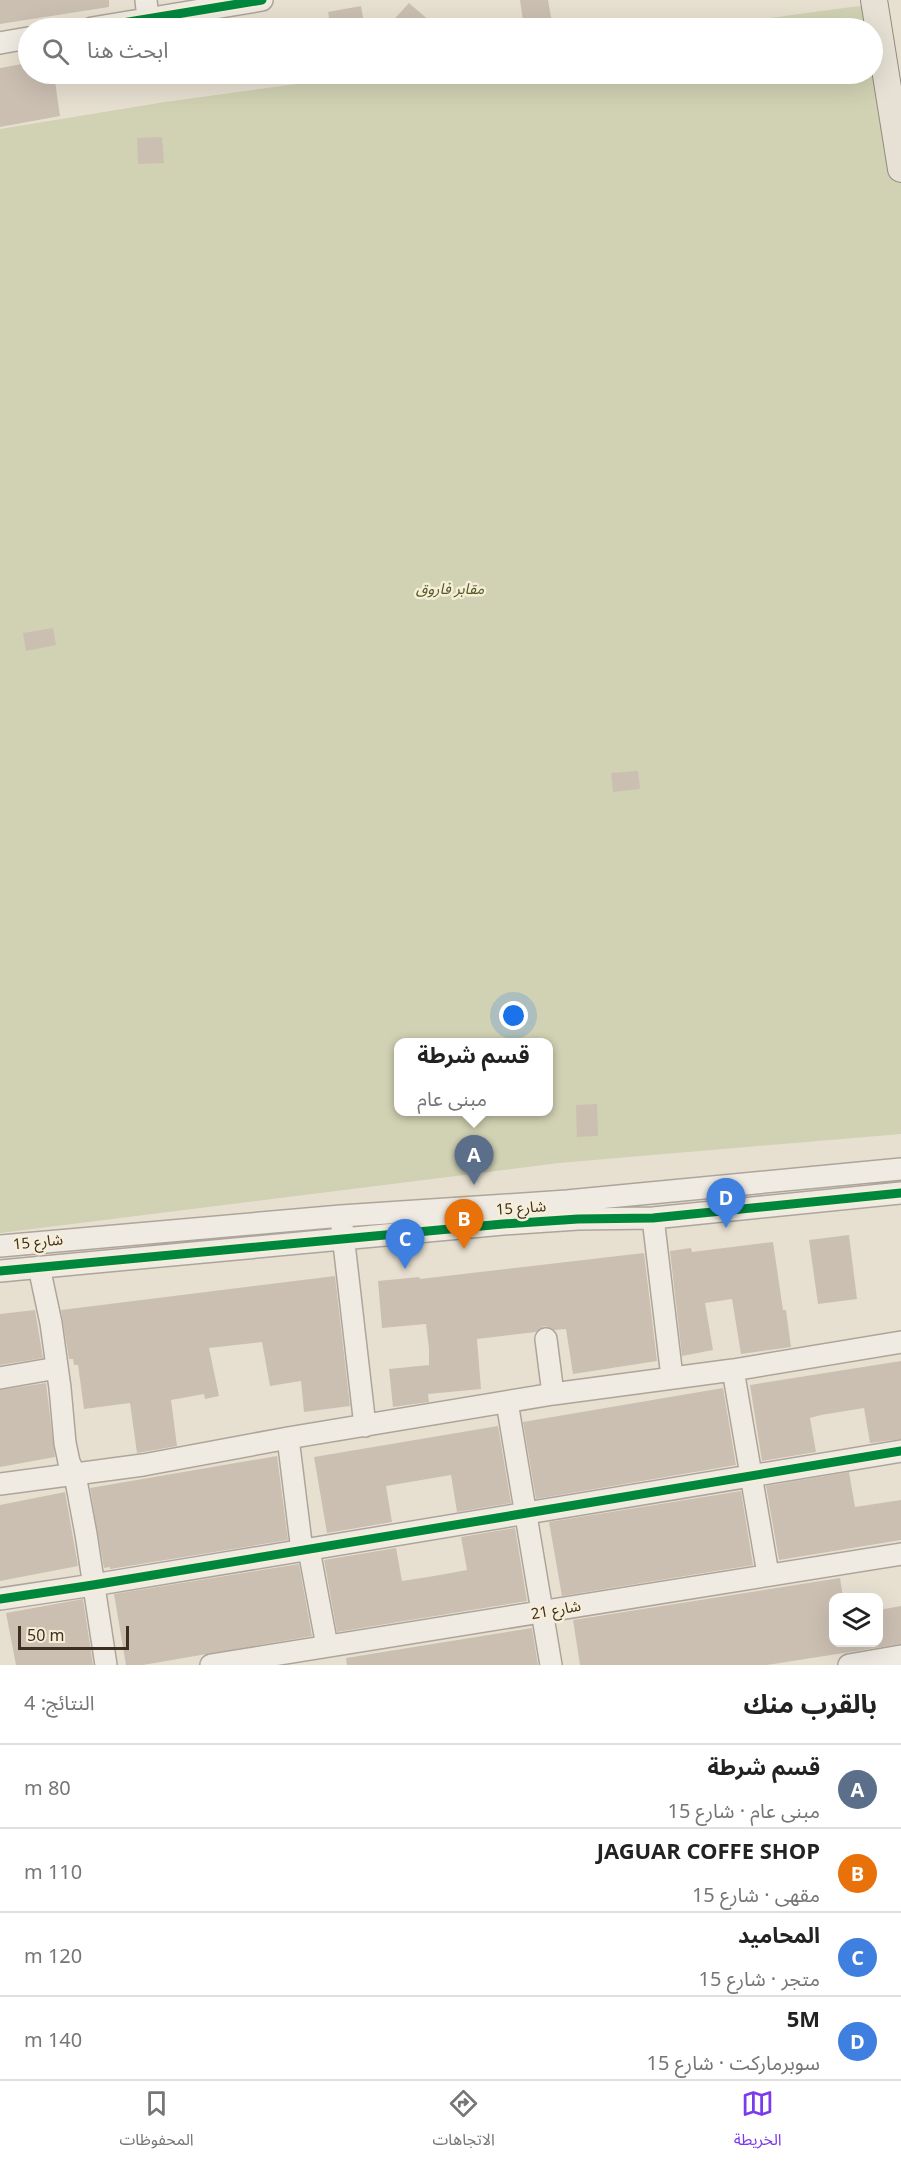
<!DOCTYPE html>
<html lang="ar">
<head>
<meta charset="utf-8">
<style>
	:root { --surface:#fff; --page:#f2f2f2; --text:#222; --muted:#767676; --line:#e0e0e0; --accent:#7c3aed }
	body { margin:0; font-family:Georgia,"Noto Sans Arabic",serif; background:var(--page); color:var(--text); direction:rtl }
	.controls { position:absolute; right:18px; bottom:18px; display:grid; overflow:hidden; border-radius:12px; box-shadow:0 6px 24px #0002 }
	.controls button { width:54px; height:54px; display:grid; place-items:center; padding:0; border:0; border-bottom:2px solid var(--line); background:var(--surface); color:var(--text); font:30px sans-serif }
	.scale { position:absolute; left:18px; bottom:15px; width:111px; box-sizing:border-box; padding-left:6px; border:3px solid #3d2e20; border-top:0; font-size:16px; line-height:21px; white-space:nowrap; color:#3d2e20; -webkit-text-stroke:4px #f7eed8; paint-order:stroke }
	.you { position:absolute; left:514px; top:1016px; width:21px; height:21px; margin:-15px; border:4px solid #fff; border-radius:50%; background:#1a73e8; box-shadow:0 0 0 9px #1a73e833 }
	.badge { display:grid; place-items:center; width:39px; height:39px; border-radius:50%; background:var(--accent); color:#fff; font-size:20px; font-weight:700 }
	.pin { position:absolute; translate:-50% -50px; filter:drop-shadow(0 2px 3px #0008) }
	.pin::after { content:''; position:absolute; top:32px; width:21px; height:18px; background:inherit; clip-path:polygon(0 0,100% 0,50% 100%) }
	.popup { position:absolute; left:394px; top:1038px; width:159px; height:78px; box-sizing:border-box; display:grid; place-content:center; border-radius:12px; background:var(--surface); filter:drop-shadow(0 2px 4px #0005); font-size:20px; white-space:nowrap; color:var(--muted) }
	.popup b { font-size:22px; color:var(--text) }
	.popup::after { content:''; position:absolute; left:50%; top:100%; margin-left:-12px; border:12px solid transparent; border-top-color:var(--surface) }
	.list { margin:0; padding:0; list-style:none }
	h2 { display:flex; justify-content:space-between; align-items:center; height:78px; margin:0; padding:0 24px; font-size:26px }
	h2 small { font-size:20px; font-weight:400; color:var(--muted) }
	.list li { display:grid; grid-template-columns:39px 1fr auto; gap:18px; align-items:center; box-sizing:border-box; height:84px; padding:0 24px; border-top:2px solid var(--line) }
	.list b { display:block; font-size:22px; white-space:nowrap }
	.list p { margin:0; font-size:20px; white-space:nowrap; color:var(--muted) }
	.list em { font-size:20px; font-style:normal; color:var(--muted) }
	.icon { flex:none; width:33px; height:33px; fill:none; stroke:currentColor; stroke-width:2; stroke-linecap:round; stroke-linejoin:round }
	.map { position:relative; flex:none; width:901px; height:1665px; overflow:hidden; direction:ltr }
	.search { position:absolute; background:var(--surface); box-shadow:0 6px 24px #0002; left:18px; right:18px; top:18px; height:66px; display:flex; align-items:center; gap:15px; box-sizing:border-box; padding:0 21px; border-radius:33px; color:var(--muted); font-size:22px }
	.sheet { height:414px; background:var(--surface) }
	nav { display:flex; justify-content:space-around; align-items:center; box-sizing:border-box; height:84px; border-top:2px solid var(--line); background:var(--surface); font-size:16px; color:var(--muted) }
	nav a { display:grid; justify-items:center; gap:3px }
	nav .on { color:var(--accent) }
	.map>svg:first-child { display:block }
	.cemetery { fill:#d1d1b3; fill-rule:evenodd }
	.building { fill:#cbbfb2 }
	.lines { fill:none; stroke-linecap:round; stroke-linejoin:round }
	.minor-casing { stroke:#ada599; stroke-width:24 }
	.major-casing { stroke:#928b80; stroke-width:28 }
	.minor { stroke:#efebe3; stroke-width:21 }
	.major { stroke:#e6e1d4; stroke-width:26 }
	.cycleway-casing { stroke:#f7eed8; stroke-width:13 }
	.cycleway { stroke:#00873e; stroke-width:9 }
	.labels { text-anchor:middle; stroke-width:5; stroke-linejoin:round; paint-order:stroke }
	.park-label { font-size:15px; font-style:italic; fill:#4d5a26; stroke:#f7eed8 }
	.street-label { font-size:15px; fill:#3d2e20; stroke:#f7eed8 }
</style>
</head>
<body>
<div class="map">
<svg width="901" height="1665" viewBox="0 0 901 1665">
	<rect width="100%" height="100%" fill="#e7e0d1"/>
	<!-- cemetery -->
	<path class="cemetery" d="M874,4L901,167V1134L559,1163L0,1233V129L165,102L370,74H872V28H696ZM399,1042H549V1112H399Z"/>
	<!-- building -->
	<path class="building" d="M0,0H109V7L0,24Z
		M520,0H548L553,28H524Z
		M409,3L438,28H386Z
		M361,6L365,28H331L328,12Z
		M28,63V74H54L60,116L0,127V68Z
		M162,137L164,163L138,164L137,138Z
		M53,628L56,645L26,651L23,633Z
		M638,771L640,789L613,792L611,773Z
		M597,1104L598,1136L577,1137L576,1105Z
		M849,1235L857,1299L818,1304L809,1240Z
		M773,1242L783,1310H786L791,1347L741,1354L732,1299L705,1303L713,1350L682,1356L670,1251L691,1248L692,1252Z
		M644,1253L657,1361L573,1374L566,1329L554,1330L544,1326L536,1332L477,1339L481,1389L428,1394L429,1402L393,1407L389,1369L429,1365V1349L426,1324L382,1328L378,1281L419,1277L420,1279Z
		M335,1276L350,1406L304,1412L301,1381L270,1386L262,1342L209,1348L219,1396L205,1399L204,1394L171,1400L177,1446L137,1453L130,1403L84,1409L78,1365H74L73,1359H69L61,1310Z
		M35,1310L43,1358L0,1365V1314Z
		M901,1361V1439L870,1443L864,1408L821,1415L810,1418L816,1452L762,1461L750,1385Z
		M46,1383L55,1457L0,1467V1390Z
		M723,1388L736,1465L536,1499L523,1422Z
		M498,1426L511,1503L457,1512L451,1475L386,1486L392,1522L327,1533L314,1457Z
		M277,1456L288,1540L110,1569V1567L104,1568L90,1488Z
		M849,1472L855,1507L901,1500V1540L779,1560L766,1486Z
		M741,1491L753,1565L562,1596L549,1522Z
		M65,1492L78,1566L0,1581V1505Z
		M515,1528L527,1601L337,1632L324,1560L396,1548L402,1581L434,1576L467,1570L461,1537Z
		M299,1564L312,1636L143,1665H126L114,1594Z
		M840,1578L843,1598H834V1642H879V1610L901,1606V1644L767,1665H580L573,1620Z
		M83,1599L93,1665H16L6,1613Z
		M532,1628L538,1665H347L346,1658Z"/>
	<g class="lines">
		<defs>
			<path id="minor" d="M146,0L148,20
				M92,28L262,0
				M0,43L28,38
				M653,1218L672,1377
				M342,1226L365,1426
				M0,1246L341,1216L567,1201L901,1169
				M39,1267L51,1323L60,1388L65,1443L69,1462L75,1475L86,1534L106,1665
				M0,1271L503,1224L578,1219L653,1218L901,1193
				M546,1339L553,1394
				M733,1370L768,1574
				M0,1378L57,1368
				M507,1402L551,1665
				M288,1438L302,1551
				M0,1484L143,1465L288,1438L553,1394L733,1370L901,1342
				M309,1550L327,1646
				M0,1599L93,1585L901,1451
				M211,1665L901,1554
				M849,1665L901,1656"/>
			<path id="major" d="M874,0L901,169"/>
		</defs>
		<!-- minor casing -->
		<use href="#minor" class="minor-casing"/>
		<!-- major casing -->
		<use href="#major" class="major-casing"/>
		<!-- minor -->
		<use href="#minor" class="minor"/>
		<!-- major -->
		<use href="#major" class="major"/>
		<defs>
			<path id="cycleway" d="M92,28L262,0
				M0,1271L503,1224L578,1219L653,1218L901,1193
				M0,1599L93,1585L901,1451"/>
		</defs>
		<!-- cycleway casing -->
		<use href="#cycleway" class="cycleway-casing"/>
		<!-- cycleway -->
		<use href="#cycleway" class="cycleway"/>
	</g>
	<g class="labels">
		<!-- park labels -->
		<g class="park-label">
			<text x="450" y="594">مقابر فاروق</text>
		</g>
		<!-- street labels -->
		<g class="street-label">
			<text transform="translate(521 1208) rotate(-4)" y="5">شارع 15</text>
			<text transform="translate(38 1242) rotate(-6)" y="5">شارع 15</text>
			<text transform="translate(556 1610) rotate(-10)" y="5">شارع 21</text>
		</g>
	</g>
</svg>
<div class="controls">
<button><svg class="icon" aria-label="layers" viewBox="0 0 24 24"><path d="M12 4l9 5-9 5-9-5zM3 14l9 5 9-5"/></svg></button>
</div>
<div class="scale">50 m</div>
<div class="you"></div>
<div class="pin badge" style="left:474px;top:1185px;background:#5c6f8a">A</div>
<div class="popup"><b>قسم شرطة</b>مبنى عام</div>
<div class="pin badge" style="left:464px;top:1249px;background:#e8710a">B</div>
<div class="pin badge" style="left:405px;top:1269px;background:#3f7fe0">C</div>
<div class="pin badge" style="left:726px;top:1228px;background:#3f7fe0">D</div>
<div class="search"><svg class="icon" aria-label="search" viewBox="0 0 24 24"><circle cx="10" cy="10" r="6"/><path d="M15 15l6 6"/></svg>ابحث هنا</div>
</div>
<section class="sheet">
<h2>بالقرب منك<small>النتائج: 4</small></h2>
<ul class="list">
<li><span class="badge" style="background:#5c6f8a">A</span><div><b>قسم شرطة</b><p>مبنى عام · شارع 15</p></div><em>80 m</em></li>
<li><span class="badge" style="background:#e8710a">B</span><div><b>JAGUAR COFFE SHOP</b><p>مقهى · شارع 15</p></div><em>110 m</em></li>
<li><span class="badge" style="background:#3f7fe0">C</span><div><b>المحاميد</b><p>متجر · شارع 15</p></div><em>120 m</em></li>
<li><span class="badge" style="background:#3f7fe0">D</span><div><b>5M</b><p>سوبرماركت · شارع 15</p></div><em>140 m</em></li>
</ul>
</section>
<nav>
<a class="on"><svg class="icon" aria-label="map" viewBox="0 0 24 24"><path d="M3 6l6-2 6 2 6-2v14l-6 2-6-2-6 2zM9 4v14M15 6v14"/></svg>الخريطة</a>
<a><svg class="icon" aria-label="directions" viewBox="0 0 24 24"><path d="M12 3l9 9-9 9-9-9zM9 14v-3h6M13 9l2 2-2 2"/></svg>الاتجاهات</a>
<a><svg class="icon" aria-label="saved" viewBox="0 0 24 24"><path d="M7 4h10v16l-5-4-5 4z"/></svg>المحفوظات</a>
</nav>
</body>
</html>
